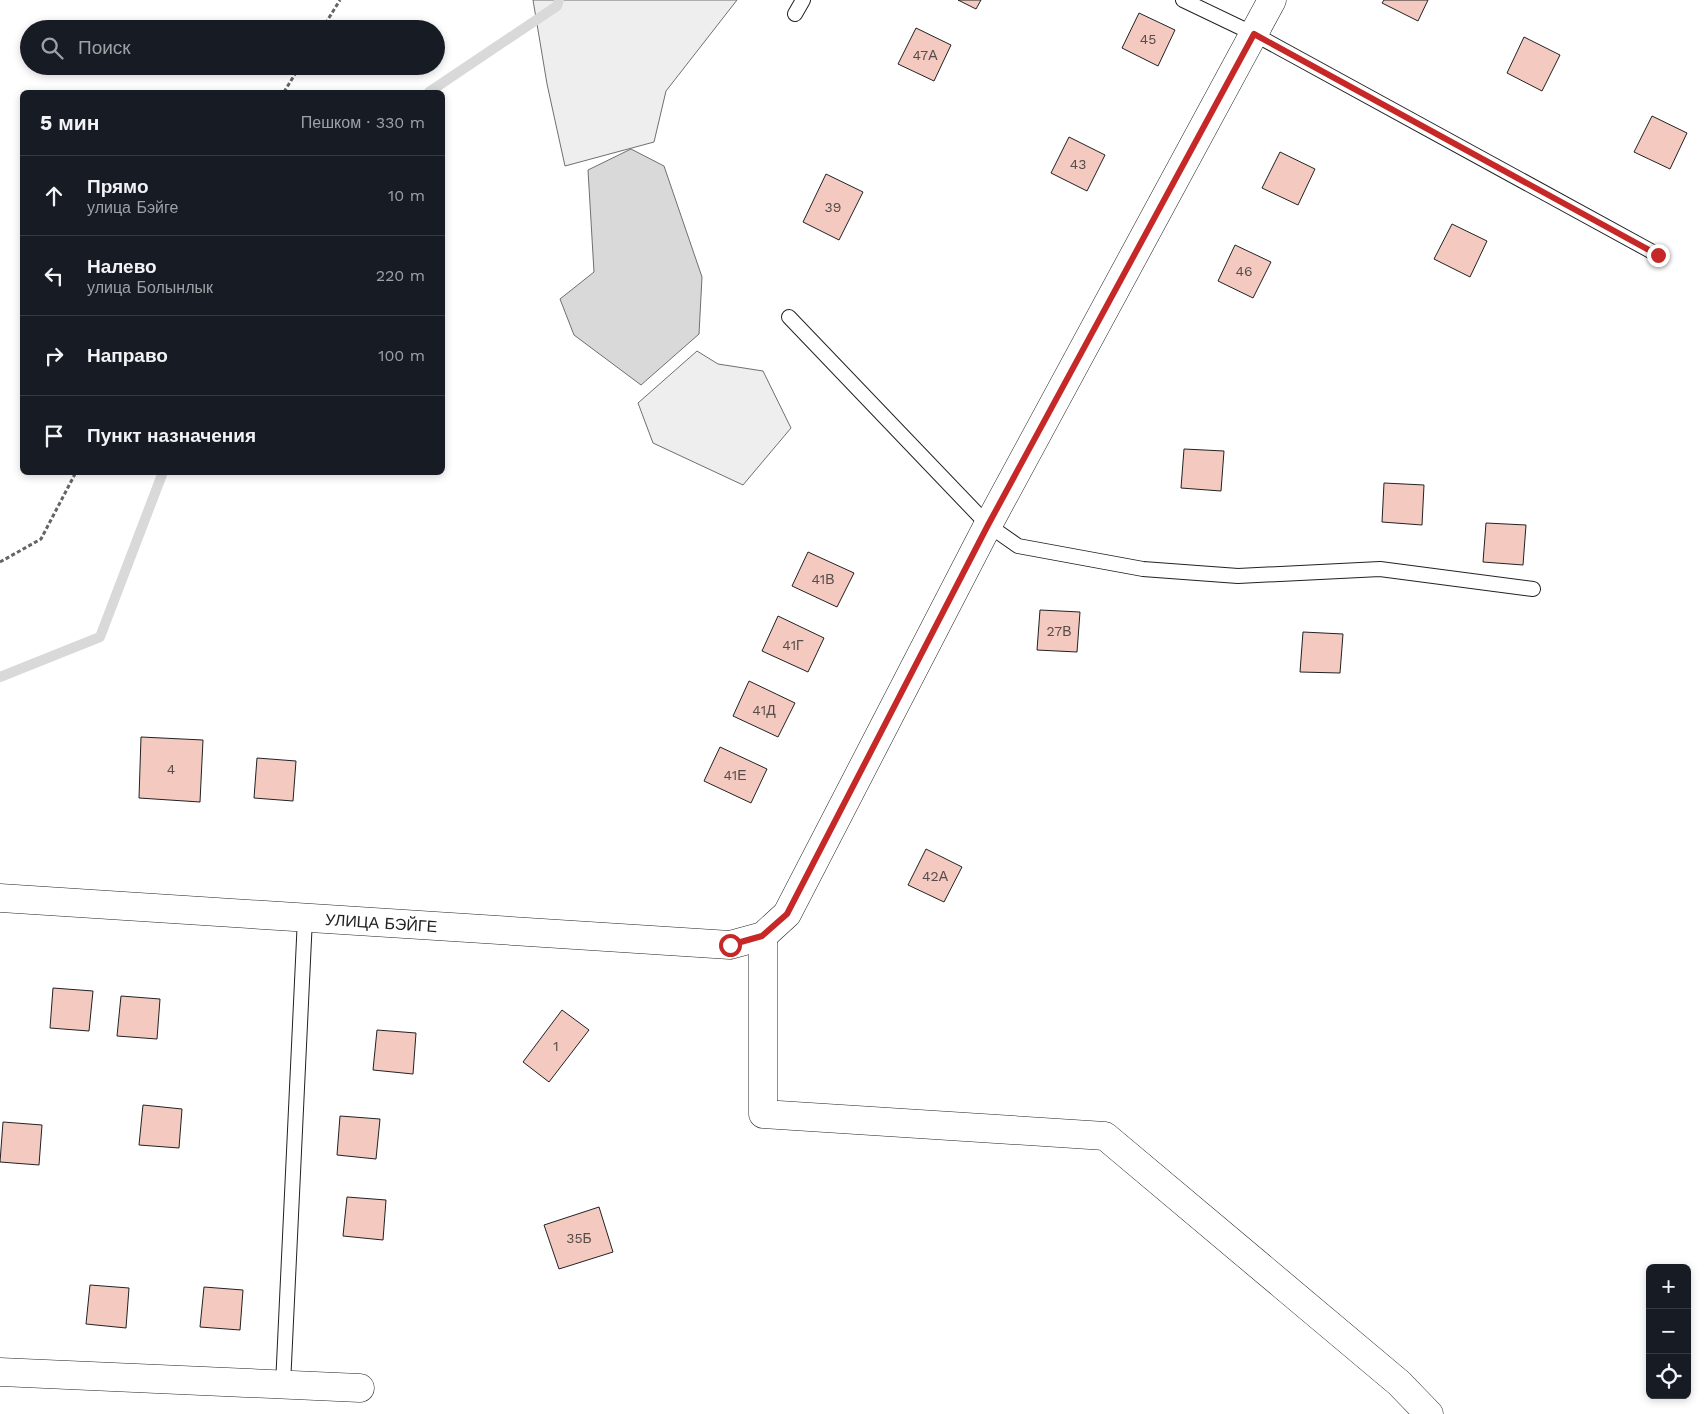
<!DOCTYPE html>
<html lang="ru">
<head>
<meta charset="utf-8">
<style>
	:root { --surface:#171b24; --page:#242831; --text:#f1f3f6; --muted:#9ea1a6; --line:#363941 }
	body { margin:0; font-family:"Work Sans",sans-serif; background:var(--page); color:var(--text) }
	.controls { position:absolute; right:15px; bottom:15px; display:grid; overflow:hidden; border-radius:8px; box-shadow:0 2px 8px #0003 }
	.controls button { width:45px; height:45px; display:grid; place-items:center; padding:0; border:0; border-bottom:1px solid var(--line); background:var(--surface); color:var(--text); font:25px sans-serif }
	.stop { position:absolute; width:15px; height:15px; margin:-11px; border:4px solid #c62828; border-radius:50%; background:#fff }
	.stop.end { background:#c62828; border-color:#fff; box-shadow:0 1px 5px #0008 }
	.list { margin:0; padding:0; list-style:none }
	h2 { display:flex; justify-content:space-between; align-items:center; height:65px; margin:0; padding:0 20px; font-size:21px }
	h2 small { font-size:16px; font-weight:400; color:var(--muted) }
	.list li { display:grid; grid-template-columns:32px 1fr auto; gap:15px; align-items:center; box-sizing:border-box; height:80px; padding:0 20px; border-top:1px solid var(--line) }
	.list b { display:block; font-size:19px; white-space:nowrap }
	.list p { margin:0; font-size:16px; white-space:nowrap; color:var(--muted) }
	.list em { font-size:16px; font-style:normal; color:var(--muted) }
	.icon { flex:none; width:28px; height:28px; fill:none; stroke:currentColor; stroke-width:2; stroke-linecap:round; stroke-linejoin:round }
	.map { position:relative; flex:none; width:1706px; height:1414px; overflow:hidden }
	.search { position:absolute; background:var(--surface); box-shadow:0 2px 8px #0003; left:20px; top:20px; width:425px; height:55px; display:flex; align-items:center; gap:12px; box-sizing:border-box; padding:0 18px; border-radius:28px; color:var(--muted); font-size:19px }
	.panel { position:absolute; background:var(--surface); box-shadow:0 2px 8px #0003; left:20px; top:90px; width:425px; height:385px; border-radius:8px }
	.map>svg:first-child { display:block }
	.green { fill:#eee; stroke:#6f6f6f }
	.water { fill:#d9d9d9; stroke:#6f6f6f }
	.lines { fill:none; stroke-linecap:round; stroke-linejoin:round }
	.stream { stroke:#d9d9d9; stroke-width:10 }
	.building { fill:#f3c9c0; stroke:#222 }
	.lane-casing { stroke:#222; stroke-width:16 }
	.street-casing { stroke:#222; stroke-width:29 }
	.path { stroke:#646464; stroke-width:3; stroke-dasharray:4 2.5; stroke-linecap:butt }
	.lane { stroke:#fff; stroke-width:14 }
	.street { stroke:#fff; stroke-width:28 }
	.route { stroke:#c62828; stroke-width:6 }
	.labels { text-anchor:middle; stroke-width:4; stroke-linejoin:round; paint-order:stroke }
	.number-label { font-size:14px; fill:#564c4a }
	.street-label { font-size:16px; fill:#222; stroke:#fff }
</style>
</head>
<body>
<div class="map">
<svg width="1706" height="1414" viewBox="0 0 1706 1414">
	<rect width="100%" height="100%" fill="#fff"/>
	<!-- green -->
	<path class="green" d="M533,0H737L666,91L654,142L565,166L547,84Z
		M697,351L718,364L763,371L791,428L743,485L653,443L638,403Z"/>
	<!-- water -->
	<path class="water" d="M631,149L664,166L702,277L699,334L641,385L574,335L560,299L594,272L588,170Z"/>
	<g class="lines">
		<!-- stream -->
		<path class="stream" d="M429,92L557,6L559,0
			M0,677L100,637L163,472"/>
	</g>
	<!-- building -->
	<path class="building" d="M958,0H981L976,9Z
		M1384,0H1428L1418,21L1382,3Z
		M1139,13L1175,30L1158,66L1122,48Z
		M916,28L951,45L934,81L898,64Z
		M1524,37L1560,55L1542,91L1507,73Z
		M1652,116L1687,133L1670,169L1634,152Z
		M1069,137L1105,155L1087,191L1051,173Z
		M1280,152L1315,169L1298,205L1262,188Z
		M826,174L863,192L839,240L803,222Z
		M1452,224L1487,241L1470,277L1434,259Z
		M1235,245L1271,262L1253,298L1218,281Z
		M1184,449L1224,451L1221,491L1181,488Z
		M1384,483L1424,485L1422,525L1382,522Z
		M1486,523L1526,525L1523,565L1483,562Z
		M808,552L854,573L837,607L792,586Z
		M1040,610L1080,612L1077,652L1037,650Z
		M778,616L824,638L808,672L762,651Z
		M1303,632L1343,634L1340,673L1300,672Z
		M749,681L795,703L778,737L733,716Z
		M141,737L203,740L200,802L139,798Z
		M720,747L767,769L751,803L704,781Z
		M257,758L296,761L293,801L254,798Z
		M926,849L962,867L944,902L908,885Z
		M53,988L93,991L89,1031L50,1028Z
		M121,996L160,999L157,1039L117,1036Z
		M562,1010L589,1030L549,1082L523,1062Z
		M377,1030L416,1033L413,1074L373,1070Z
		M143,1105L182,1109L179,1148L139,1145Z
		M340,1116L380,1119L376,1159L337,1155Z
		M3,1122L42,1125L39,1165L0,1162Z
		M347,1197L386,1200L383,1240L343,1236Z
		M599,1207L613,1252L559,1269L544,1225Z
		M90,1285L129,1288L126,1328L86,1324Z
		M204,1287L243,1290L240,1330L200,1327Z"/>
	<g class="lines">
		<defs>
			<path id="lane" d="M1183,0L1254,34L1658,255
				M795,14L803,0
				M789,317L988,525L1018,546L1143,569L1238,576L1380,569L1533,589
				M283,1385L305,918"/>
			<g id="street">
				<path id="s1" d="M0,898L730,945L763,936L787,914L988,525L1272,0"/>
				<path d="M763,936V1114L1105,1136L1399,1383L1429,1414"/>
				<path d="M0,1372L360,1388"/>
			</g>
		</defs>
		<!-- lane casing -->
		<use href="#lane" class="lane-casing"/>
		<!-- street casing -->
		<use href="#street" class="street-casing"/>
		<!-- path -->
		<path class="path" d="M322,29L340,0
			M284,92L300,66
			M0,562L41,539L76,472"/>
		<!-- lane -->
		<use href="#lane" class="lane"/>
		<!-- street -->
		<use href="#street" class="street"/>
	</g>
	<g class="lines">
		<!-- route -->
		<path class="route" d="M730,945L762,936L787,914L988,525L1254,34L1658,255"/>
	</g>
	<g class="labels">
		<!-- number labels -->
		<g class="number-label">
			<text x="1148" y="44">45</text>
			<text x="925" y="60">47А</text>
			<text x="1078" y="169">43</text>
			<text x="833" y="212">39</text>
			<text x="1244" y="276">46</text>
			<text x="823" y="584">41В</text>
			<text x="1059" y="636">27В</text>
			<text x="793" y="650">41Г</text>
			<text x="764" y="715">41Д</text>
			<text x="171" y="774">4</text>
			<text x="735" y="780">41Е</text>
			<text x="935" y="881">42А</text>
			<text x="556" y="1051">1</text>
			<text x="579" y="1243">35Б</text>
		</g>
		<!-- street labels -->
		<g class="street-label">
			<text dy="6" stroke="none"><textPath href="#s1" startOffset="382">УЛИЦА БЭЙГЕ</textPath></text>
		</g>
	</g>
</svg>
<div class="controls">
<button>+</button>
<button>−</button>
<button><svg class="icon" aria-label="locate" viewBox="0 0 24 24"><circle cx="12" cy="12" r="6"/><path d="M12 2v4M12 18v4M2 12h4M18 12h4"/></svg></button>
</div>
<div class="stop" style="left:730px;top:945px"></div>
<div class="stop end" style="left:1658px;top:255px"></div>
<div class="search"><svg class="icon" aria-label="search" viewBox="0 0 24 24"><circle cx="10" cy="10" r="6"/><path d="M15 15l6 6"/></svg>Поиск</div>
<section class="panel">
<h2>5 мин<small>Пешком · 330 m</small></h2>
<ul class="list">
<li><svg class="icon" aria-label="ahead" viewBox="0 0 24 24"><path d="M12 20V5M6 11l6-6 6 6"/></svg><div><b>Прямо</b><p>улица Бэйге</p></div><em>10 m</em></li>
<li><svg class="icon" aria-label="left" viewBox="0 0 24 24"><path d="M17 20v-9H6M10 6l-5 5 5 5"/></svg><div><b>Налево</b><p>улица Болынлык</p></div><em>220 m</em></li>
<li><svg class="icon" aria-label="right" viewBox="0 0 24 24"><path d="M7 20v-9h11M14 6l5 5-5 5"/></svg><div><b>Направо</b></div><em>100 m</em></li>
<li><svg class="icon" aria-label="arrive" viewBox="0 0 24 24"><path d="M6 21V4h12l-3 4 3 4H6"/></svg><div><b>Пункт назначения</b></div></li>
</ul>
</section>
</div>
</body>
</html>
